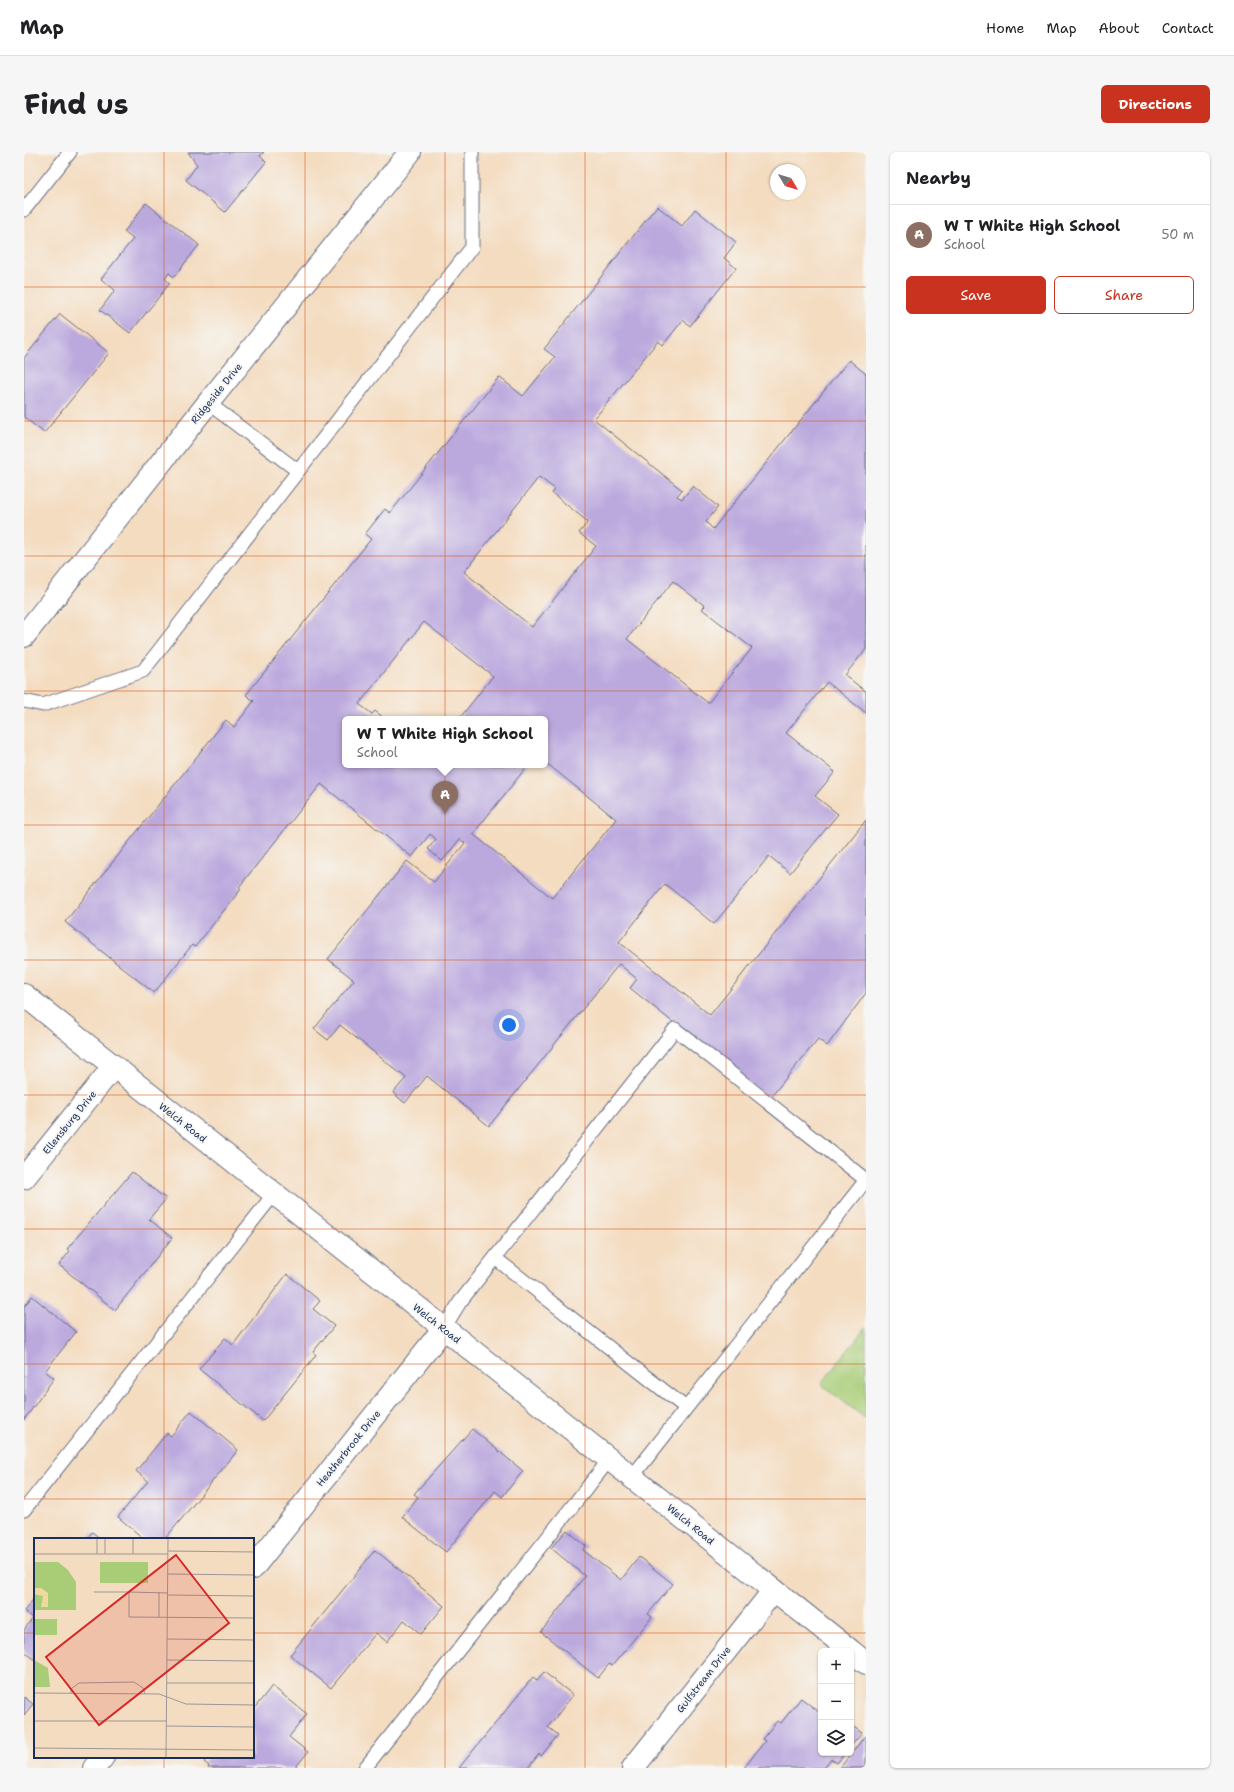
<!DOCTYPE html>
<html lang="en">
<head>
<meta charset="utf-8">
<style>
	:root { --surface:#fff; --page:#f6f6f6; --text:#202124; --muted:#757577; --line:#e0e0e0; --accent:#c8321e }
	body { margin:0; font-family:"Shantell Sans",sans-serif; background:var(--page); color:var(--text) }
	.controls { position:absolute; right:12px; bottom:12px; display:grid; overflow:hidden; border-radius:6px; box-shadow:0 1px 3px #0004 }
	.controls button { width:36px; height:36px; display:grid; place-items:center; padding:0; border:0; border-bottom:1px solid var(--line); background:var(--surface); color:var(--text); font:20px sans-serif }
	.compass { position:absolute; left:746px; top:12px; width:36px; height:36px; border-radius:50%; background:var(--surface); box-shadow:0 1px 3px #0004; rotate:128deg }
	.you { position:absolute; left:485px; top:873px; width:14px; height:14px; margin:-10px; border:3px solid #fff; border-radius:50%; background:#1a73e8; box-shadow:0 0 0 6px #1a73e833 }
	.badge { display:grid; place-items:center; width:26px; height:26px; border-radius:50%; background:var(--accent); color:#fff; font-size:13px; font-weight:700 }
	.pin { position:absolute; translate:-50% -33px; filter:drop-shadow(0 1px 2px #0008) }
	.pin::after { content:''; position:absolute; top:21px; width:14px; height:12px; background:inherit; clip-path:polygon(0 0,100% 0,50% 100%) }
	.popup { position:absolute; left:318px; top:564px; width:206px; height:52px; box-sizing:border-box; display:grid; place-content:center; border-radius:6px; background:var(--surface); filter:drop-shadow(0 1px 3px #0005); font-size:13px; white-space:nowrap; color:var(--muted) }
	.popup b { font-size:15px; color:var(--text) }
	.popup::after { content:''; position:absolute; left:50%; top:100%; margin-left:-8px; border:8px solid transparent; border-top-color:var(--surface) }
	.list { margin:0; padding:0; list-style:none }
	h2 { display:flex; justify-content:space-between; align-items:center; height:52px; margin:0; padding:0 16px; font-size:17px }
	h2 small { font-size:13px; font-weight:400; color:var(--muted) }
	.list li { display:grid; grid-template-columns:26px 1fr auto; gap:12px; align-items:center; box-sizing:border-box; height:60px; padding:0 16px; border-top:1px solid var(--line) }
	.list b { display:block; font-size:15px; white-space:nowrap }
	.list p { margin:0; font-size:13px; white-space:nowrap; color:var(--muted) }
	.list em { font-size:13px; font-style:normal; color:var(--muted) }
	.actions { display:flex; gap:8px; padding:12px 16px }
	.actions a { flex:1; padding:9px 0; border:1px solid var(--accent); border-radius:6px; text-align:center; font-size:14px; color:var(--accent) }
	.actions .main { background:var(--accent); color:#fff }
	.icon { flex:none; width:22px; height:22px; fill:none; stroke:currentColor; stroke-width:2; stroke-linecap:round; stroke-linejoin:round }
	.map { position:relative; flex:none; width:842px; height:1616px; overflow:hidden; border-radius:6px }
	header { display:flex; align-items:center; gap:24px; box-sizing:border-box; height:56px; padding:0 20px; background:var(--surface); border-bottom:1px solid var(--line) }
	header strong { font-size:19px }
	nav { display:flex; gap:22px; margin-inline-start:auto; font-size:14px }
	.intro { display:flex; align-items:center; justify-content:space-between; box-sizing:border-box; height:96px; padding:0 24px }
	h1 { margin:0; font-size:28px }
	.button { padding:10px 18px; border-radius:6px; background:var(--accent); color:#fff; font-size:14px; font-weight:700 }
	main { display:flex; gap:24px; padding:0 24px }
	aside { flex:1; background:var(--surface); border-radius:6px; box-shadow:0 1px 3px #0004 }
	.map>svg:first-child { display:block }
	.green { fill:#a9cd77; stroke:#627e6a }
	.building { fill:#bba9de; fill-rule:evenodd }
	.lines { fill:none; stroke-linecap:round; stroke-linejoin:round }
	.service-casing { stroke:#676c80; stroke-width:15 }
	.minor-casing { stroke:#676c80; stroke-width:24 }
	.tertiary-casing { stroke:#676c80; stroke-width:24 }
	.service { stroke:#fff; stroke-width:13 }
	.minor { stroke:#fff; stroke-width:22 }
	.tertiary { stroke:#fff; stroke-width:22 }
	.grid { fill:none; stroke:#d45514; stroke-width:1; stroke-opacity:0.55 }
	.labels { text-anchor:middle; stroke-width:3.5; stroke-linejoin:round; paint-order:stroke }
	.street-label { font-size:10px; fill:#1b2f5e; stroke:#f6f6f2 }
	.inset-road { fill:none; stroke:#9d9799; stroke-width:1 }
	.view { fill:#d62828; fill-opacity:0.15; stroke:#d62828; stroke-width:2 }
	.inset-edge { fill:none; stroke:#1b2f5e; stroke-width:2 }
</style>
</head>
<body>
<header>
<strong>Map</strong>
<nav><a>Home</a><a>Map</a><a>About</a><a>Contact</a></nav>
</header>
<div class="intro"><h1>Find us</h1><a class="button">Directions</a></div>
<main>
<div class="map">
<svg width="842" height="1616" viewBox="0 0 842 1616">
	<rect width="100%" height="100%" fill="#f6f6f2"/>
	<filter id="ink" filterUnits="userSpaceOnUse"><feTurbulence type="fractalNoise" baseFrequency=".025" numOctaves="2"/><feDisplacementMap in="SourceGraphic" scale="8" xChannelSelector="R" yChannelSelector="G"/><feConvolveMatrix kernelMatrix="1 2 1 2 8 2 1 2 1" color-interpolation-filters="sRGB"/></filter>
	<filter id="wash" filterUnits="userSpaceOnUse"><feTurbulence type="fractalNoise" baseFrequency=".012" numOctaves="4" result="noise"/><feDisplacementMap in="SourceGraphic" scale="16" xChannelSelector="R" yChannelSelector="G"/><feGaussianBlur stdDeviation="0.9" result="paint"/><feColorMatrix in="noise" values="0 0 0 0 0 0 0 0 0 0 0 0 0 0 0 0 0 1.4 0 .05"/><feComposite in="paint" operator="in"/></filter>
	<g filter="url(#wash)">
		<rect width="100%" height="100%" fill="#f4dcc0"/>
		<!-- green -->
		<path class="green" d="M842,1175V1267L797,1232Z"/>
		<g id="blocks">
			<!-- building -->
			<path class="building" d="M164,0H240L236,4L242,10L201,60L162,28L173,13Z
				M122,51L175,93L150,125L145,121L141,127L146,131L106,181L76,158L91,138L77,127L109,87L100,80Z
				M633,54L658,74L671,57L712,90L700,106L712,116L666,174L659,168L639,193L634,189L570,267L658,338L653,344L658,347L669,334L694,355L682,370L689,377L825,208L842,222V497L821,523L842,540V561L803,530L762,581L811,620L791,644L814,662L766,721L745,704L690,772L641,732L595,790L686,863L842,668V841L803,894L794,887L745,947L606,836L613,827L595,812L465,974L403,924L381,951L369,941L382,926L316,873L304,888L290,877L330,828L304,807L383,709L410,730L441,691L436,687L418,709L404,697L412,687L406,682L388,705L297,632L215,735L217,737L171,795L168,793L130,841L41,770L202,568L210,575L230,549L222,543L347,387L341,382L361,357L366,361L475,225L499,244L531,205L520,197ZM515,325L531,337L528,341L564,370L555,381L572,394L508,475L440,420ZM649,429L681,454L678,457L728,496L684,551L603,487ZM400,470L469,524L435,567H521V610L592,667L528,746L449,682L504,613H321V567H361L351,559L348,562L335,552Z
				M36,162L85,201L20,281L0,265V206Z
				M108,1020L142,1047L125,1067L148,1086L91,1158L35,1113L46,1099L43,1097Z
				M263,1122L296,1149L289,1157L310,1174L289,1200L292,1203L239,1269L175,1217L201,1186L209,1193Z
				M8,1144L52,1180L21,1219L30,1226L0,1268V1155Z
				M167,1259L214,1298L141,1387H120L94,1365L124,1329L112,1319L143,1281L147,1284Z
				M448,1277L499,1319L478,1345L471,1339L422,1400L378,1365L394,1345L390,1342Z
				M543,1378L562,1394L559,1398L597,1428L615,1405L649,1432L624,1462L628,1465L588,1514L585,1512L574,1526L517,1480L561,1424L527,1396Z
				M68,1380L77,1387H63Z
				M351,1398L420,1454L397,1482L380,1468L363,1490L352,1481L307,1536L266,1503Z
				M11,1445V1508L0,1499V1478L9,1466L0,1459Z
				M520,1520L549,1543L524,1575L534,1583L517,1604L515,1602L504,1616H435L509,1525L513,1528Z
				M248,1534L283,1562L265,1585L284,1600L271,1616H184L185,1614L180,1610L184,1605H229V1558Z
				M0,1545L9,1552L0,1563Z
				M777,1546L795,1560L797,1557V1601H821L813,1611L807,1607L800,1616H720L741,1589L738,1587L753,1569L757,1571Z
				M827,1573L838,1581L827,1594Z
				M841,1584L842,1585V1616H816Z"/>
		</g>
	</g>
	<g filter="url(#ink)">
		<use href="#blocks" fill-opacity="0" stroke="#676c80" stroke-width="1"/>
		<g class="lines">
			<defs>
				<path id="service" d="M0,58L46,0
					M184,251L274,319
					M0,549L19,553L119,519L448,95V0
					M471,1106L662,1256
					M420,1176L436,1150L651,877L842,1028L608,1325
					M0,1358L250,1042
					M341,1616L585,1308"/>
				<path id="minor" d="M0,484L184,251L386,0
					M0,1026L90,914
					M229,1416L420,1176
					M70,1616L79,1605
					M609,1616L750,1438"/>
				<path id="tertiary" d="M0,843L827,1499
					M827,1499L842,1511"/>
			</defs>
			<!-- service casing -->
			<use href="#service" class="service-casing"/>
			<!-- minor casing -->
			<use href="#minor" class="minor-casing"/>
			<!-- tertiary casing -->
			<use href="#tertiary" class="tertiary-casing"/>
			<!-- service -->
			<use href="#service" class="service"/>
			<!-- minor -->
			<use href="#minor" class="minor"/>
			<!-- tertiary -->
			<use href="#tertiary" class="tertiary"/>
		</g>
	</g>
	<!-- grid -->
	<path class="grid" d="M140,0V1387M281,0V1616M421,0V1616M561,0V1616M702,0V1616M0,135H842M0,269H842M0,404H842M0,539H842M0,673H842M0,808H842M0,943H842M0,1077H842M0,1212H842M0,1347H842M0,1481H11M229,1481H842M140,1605V1616"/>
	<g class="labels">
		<!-- street labels -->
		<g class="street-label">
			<text transform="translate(192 241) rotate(-51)" y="4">Ridgeside Drive</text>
			<text transform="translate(45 970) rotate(-51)" y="4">Ellensburg Drive</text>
			<text transform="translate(159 970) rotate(38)" y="4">Welch Road</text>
			<text transform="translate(413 1171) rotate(38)" y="4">Welch Road</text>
			<text transform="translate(324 1296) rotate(-51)" y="4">Heatherbrook Drive</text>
			<text transform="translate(667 1372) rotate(39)" y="4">Welch Road</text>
			<text transform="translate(679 1527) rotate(-52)" y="4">Gulfstream Drive</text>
		</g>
	</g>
	<!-- overview -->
	<g transform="translate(10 1386)">
		<rect width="220" height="220" fill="#f4dcc0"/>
		<path d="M0,24H24L34,32L42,44V72H0ZM66,24H114V45H66ZM0,81H23V97H0ZM0,122L14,130L16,149H0Z" fill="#a9cd77"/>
		<path d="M0,50H7L14,55V69H7L9,58L0,56Z" fill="#eeda9e"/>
		<path class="inset-road" d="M71,0V16M134,13L220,14M0,16H134M63,16V0M99,16V0M134,36L220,37M60,54H95M134,55L95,54V79L220,80M134,57L220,58M125,79V54M133,101L220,102M133,122L220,123M133,145H220M0,155L125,156L152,166L220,167M37,155V151L45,145L100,144L109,150L111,156M0,183H133M132,188L220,189M0,210L220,212M132,220L134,0"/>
		<path class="view" d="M142,17L195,85L65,187L12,119Z"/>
		<rect width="220" height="220" class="inset-edge"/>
	</g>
</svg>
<div class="controls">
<button>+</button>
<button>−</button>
<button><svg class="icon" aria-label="layers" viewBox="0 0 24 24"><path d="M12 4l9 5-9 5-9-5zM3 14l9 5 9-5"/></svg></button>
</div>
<svg class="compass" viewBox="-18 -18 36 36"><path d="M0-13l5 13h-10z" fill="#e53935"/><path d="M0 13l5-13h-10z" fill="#757577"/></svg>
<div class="you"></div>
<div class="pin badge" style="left:421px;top:662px;background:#8d6e63">A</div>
<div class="popup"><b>W T White High School</b>School</div>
</div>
<aside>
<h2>Nearby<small></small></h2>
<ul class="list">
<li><span class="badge" style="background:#8d6e63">A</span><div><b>W T White High School</b><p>School</p></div><em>50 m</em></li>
</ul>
<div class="actions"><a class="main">Save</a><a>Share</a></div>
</aside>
</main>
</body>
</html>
